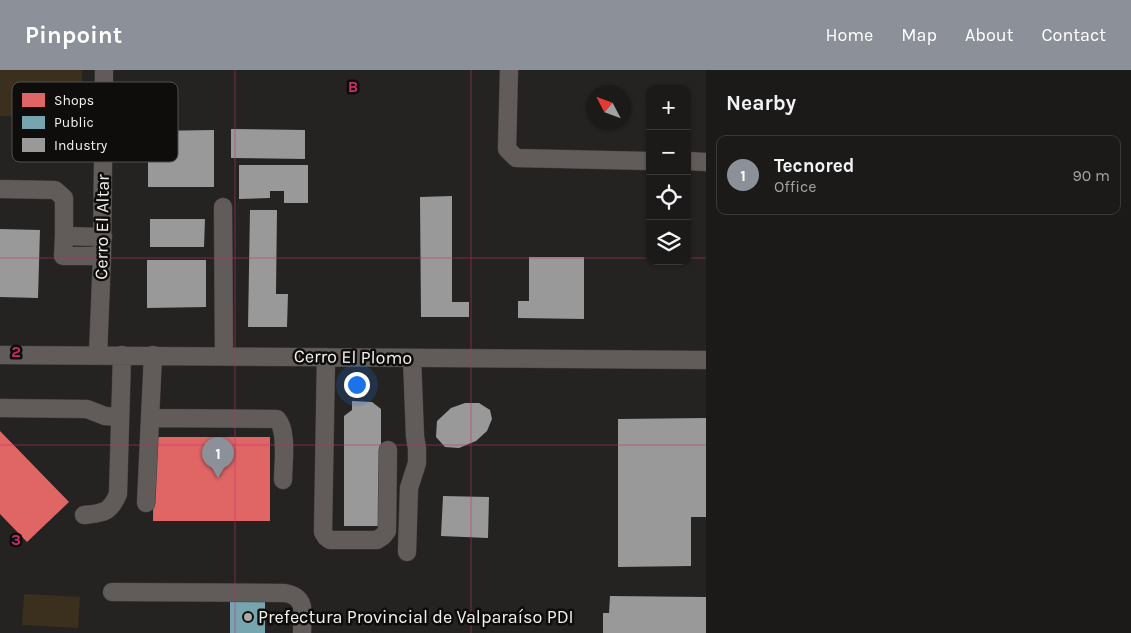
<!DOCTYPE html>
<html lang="en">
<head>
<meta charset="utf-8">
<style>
	:root { --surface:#1c1a19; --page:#292726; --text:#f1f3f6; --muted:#a0a1a2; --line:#3a3838; --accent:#8c9099 }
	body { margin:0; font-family:Karla,sans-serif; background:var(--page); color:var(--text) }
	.controls { position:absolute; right:15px; top:15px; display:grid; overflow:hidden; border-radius:10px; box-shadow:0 1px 4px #0004 }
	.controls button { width:45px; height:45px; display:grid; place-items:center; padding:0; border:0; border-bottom:1px solid var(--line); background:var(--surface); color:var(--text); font:25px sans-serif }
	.compass { position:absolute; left:586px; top:15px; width:45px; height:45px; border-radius:50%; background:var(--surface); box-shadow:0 1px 4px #0004; rotate:311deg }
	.you { position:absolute; left:356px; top:314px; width:18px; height:18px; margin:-12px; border:4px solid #fff; border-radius:50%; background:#1a73e8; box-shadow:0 0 0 8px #1a73e833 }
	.badge { display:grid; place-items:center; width:32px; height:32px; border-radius:50%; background:var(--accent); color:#fff; font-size:16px; font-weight:700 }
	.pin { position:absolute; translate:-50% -41px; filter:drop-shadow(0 1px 2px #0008) }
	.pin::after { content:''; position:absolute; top:26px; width:18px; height:15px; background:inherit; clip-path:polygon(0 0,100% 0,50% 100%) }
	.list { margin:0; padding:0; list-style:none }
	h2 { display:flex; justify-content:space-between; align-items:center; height:65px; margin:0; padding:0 20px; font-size:21px }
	h2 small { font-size:16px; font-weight:400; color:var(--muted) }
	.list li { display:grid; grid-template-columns:32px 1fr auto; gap:15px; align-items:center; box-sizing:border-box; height:80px; margin:0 10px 10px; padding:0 10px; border:1px solid var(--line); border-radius:10px }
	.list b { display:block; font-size:19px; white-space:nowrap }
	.list p { margin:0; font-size:16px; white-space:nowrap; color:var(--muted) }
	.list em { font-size:16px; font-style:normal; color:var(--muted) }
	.icon { flex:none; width:28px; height:28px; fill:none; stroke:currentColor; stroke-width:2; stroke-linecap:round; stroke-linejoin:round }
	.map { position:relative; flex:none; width:706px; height:563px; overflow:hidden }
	header { display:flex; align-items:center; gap:30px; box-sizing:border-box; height:70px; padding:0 25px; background:var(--accent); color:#fff }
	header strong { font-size:24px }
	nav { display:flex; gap:28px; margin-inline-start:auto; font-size:18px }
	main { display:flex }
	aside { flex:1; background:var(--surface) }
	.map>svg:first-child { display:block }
	.green { fill:#3b2f1e }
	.shops { fill:#e06666 }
	.public { fill:#76a5af }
	.industry { fill:#999 }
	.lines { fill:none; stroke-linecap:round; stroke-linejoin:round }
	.minor-casing { stroke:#41403f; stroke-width:19 }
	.minor { stroke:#615c59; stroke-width:18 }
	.grid { fill:none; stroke:#c72e6a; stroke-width:1; stroke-opacity:0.55 }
	.poi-dot { fill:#aba9a6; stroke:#0f0d0b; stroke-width:2 }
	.labels { text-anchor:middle; stroke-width:5; stroke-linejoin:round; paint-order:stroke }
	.street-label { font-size:18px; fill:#f3f1ee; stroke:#0f0d0b }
	.poi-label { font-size:18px; fill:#f3f1ee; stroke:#0f0d0b; text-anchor:start }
	.key { fill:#0f0d0b; stroke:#53514f; stroke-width:1 }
	.key-label { font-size:14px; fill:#f3f1ee }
	.grid-label { font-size:16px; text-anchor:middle; font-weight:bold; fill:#c72e6a; stroke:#0f0d0b; stroke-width:5; stroke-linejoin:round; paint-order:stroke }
</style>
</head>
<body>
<header>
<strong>Pinpoint</strong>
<nav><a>Home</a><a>Map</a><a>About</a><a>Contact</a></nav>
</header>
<main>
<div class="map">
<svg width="706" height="563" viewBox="0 0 706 563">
	<rect width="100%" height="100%" fill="#252321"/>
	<!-- green -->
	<path class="green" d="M0,0H82L83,47L0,46Z
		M24,524L80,527L78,558L22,555Z"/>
	<!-- shops -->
	<path class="shops" d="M0,361L69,432L27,472L0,444Z
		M154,367H270V451H153Z"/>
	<!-- public -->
	<path class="public" d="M230,530H265V563H230Z"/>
	<!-- industry -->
	<path class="industry" d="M231,59L305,60V89L231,88Z
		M214,60V117H148V61Z
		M239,95H308V133H284V121H270V128L239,129Z
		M687,120H689V151H687Z
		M452,126V232H469V247H421L420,127Z
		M250,140H277L276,224H288L287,257H248Z
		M150,149H205L204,177H150Z
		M0,159L40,160L38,228L0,227Z
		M529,187H584V249L518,248V231H529Z
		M147,190H206V237L147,238Z
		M352,331L372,332L381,339V456H344V346L352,340Z
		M465,333H479L490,340L492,349L487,361L476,371L459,378L445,377L436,367L437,351L451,338Z
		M706,348V447H691V496L618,497V349Z
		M443,426L489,427L488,468L441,466Z
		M610,526L706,527V563H603V543H609Z"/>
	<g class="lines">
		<defs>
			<path id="minor" d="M509,0L507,79L516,88L650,91
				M687,91L706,92
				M0,119L55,120L64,128V166L103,167
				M223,137L224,286
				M64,166L63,186H102
				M0,285L706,290
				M98,285L102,186L104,0
				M326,287L323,462L326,467L330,470H377L383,466L387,461L388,380
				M0,338L87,339L105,346L120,347
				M150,348L277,349C288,361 283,394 283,410
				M146,433L153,285
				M84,445C103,443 110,443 118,424L122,285
				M407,482L409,418L417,393V379L415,366L412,288
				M112,522L285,523C308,527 302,544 302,563"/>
		</defs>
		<!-- minor casing -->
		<use href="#minor" class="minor-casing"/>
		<!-- minor -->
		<use href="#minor" class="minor"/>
	</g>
	<!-- grid -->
	<path class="grid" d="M235,0V563M471,0V563M0,188H650M687,188H706M0,375H706"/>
	<!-- markers -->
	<circle class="poi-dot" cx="248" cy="547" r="5"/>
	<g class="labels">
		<!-- street labels -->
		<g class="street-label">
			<text transform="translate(102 157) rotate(-89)" y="6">Cerro El Altar</text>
			<text transform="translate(353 287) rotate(1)" y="6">Cerro El Plomo</text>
		</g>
		<!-- poi labels -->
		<g class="poi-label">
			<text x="258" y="553">Prefectura Provincial de Valparaíso PDI</text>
		</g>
	</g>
	<!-- legend -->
	<rect x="12" y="12" width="166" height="80" rx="8" class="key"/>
	<rect x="22" y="23" width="23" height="14" fill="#e06666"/>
	<rect x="22" y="46" width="23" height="13" fill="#76a5af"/>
	<rect x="22" y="68" width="23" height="14" fill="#999"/>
	<g class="key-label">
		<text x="54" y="35">Shops</text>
		<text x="54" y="57">Public</text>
		<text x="54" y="80">Industry</text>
	</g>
	<g class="grid-label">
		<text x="353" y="22">B</text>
		<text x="16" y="287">2</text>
		<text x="16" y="475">3</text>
	</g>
</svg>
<div class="controls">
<button>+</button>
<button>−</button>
<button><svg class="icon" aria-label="locate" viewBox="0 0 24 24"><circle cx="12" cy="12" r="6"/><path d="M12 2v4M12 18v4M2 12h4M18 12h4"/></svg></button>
<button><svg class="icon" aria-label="layers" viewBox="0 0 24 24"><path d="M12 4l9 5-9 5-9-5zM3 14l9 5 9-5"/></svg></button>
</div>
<svg class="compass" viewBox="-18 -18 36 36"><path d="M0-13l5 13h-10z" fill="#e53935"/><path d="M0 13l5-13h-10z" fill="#a0a1a2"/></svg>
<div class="you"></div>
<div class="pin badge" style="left:218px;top:408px">1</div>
</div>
<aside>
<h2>Nearby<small></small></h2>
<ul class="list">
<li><span class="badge">1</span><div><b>Tecnored</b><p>Office</p></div><em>90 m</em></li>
</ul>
</aside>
</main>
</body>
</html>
